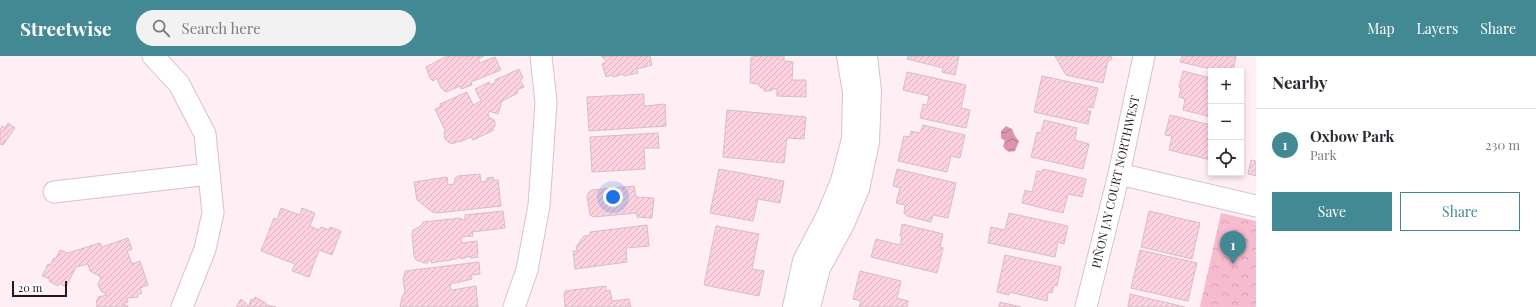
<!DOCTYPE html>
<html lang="en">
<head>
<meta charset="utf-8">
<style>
	:root { --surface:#fff; --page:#f2f2f3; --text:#2b2b33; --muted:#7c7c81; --line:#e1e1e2; --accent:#438993 }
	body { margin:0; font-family:"Playfair Display",serif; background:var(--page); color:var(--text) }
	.controls { position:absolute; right:12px; top:12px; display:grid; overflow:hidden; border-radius:0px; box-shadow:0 2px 6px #0003 }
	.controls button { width:36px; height:36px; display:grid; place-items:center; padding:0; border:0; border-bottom:1px solid var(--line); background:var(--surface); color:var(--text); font:20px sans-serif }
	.scale { position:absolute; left:12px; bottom:10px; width:55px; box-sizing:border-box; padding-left:4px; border:2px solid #211a1c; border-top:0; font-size:11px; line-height:14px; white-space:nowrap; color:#211a1c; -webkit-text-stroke:3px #fff; paint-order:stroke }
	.you { position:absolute; left:613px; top:141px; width:14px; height:14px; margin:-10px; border:3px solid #fff; border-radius:50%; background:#1a73e8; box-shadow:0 0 0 6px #1a73e833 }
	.badge { display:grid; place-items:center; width:26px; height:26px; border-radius:50%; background:var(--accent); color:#fff; font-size:13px; font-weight:700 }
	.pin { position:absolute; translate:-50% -33px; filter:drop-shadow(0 1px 2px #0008) }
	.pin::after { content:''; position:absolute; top:21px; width:14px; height:12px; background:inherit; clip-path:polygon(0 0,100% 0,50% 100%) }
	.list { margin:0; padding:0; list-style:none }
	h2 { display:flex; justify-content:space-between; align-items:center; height:52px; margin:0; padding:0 16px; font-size:17px }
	h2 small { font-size:13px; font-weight:400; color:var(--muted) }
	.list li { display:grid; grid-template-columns:26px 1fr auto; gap:12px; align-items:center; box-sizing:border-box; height:72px; padding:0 16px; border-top:1px solid var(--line) }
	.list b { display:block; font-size:15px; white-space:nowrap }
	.list p { margin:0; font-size:13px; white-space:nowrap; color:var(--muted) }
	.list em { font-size:13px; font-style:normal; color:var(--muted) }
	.actions { display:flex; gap:8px; padding:12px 16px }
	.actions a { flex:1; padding:9px 0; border:1px solid var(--accent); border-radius:0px; text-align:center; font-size:14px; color:var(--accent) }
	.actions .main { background:var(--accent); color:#fff }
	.icon { flex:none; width:22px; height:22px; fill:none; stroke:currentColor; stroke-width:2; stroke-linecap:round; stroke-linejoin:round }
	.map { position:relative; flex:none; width:1256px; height:251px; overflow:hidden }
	header { display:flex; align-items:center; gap:24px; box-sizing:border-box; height:56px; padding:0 20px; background:var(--accent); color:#fff }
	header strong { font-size:19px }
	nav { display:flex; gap:22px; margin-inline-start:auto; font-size:14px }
	.search { width:280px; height:36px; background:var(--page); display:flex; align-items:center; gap:10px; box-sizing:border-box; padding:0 14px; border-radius:22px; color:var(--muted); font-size:15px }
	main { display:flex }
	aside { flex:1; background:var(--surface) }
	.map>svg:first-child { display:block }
	.park { fill:url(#park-crowns) }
	.water { fill:url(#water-waves) }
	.building { fill:url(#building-hatch); stroke:#d3bfc5 }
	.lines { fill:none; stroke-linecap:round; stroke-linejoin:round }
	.street-casing { stroke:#d7c2c8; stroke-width:23 }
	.secondary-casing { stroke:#d7c2c8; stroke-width:24 }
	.street { stroke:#fff; stroke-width:21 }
	.secondary { stroke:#fff; stroke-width:22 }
	.labels { text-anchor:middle; stroke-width:3; stroke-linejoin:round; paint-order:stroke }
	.street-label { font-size:12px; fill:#211a1c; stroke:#fff }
</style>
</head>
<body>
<header>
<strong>Streetwise</strong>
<div class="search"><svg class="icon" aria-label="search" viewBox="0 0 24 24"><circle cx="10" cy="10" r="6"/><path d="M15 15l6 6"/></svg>Search here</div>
<nav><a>Map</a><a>Layers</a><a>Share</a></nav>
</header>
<main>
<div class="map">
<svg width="1256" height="251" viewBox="0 0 1256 251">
	<defs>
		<pattern id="park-crowns" width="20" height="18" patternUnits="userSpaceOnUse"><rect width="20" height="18" fill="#f7bbcf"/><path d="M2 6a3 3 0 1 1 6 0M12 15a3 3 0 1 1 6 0" fill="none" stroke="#d3a0b1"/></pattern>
		<pattern id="water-waves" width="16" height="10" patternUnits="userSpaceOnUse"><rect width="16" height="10" fill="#db94ac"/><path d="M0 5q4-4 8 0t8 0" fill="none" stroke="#b1788b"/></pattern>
		<pattern id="building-hatch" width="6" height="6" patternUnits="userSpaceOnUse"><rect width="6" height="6" fill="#fed1df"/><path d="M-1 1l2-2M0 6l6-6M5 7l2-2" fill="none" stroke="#d9b3bf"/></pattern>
	</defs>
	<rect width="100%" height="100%" fill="#ffeef3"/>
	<!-- park -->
	<path class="park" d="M1221,157L1256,165V251H1200Z"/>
	<!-- water -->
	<path class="water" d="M1006,70L1012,73L1015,80L1019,85L1015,95C1009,97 1006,95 1003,90L1005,85L1001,82V75Z"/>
	<!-- building -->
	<path class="building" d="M447,0H484L478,3L480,7L495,1L501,14L471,26L472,29L461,33L460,30L446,36L442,33L438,26V22L433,25L430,22L426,11Z
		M601,0H650L652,9L637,13L638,17L624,20L623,18L613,21L612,19L606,21L602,8L607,6Z
		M760,0H784V5L793,6L792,24H806V41L777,40V33H772L771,35H764V32H761L758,28L750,27L751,1Z
		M908,0H959L955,19L942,16L943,12L907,3Z
		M1055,0H1112L1111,4H1108L1103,27L1066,19Z
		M1182,0H1236L1233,15H1220L1180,6Z
		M519,13L523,22L520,24L524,31L517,34L518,37L502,45L498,58L489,55L488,61L494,64L495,67V70L492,72L494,74L473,84L471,81L460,86L459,85L452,88L448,86L445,83L444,78L445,74L435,53L441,50L440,48L467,36L473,49L481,45L475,33L489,26L491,29L496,26L495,24Z
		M1183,15L1211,22V61L1183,54L1185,43L1179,41L1181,32L1179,31Z
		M907,16L966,29L961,52L970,54L966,72L920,62L923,48L927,49L929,40L903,34Z
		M1042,20L1098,32L1093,52L1087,51V55H1091L1088,68L1034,56Z
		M644,38V50L665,48L666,70L589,75L587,41Z
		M727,54L806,61L804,83L787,82L784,107L723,101Z
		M1170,59L1211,69V104L1169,94L1172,80L1165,79Z
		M1044,64L1077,72L1075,84L1089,88L1083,113L1031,101L1037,76L1041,77Z
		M8,67L15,72L3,89L0,88V74L2,70L5,72Z
		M923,69L965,79L960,102L951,100L947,116L898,105L904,80L910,81L911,75L920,77Z
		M658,77L659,92H644L645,113L592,116L590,81Z
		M1251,104L1256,105V120L1248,118Z
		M719,113L784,125L780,147L758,143L753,165L710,157Z
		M897,113L956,127L948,162L933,159L931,166L907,160L904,157L905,149L896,147L900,132L893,130Z
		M1043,113L1086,123L1082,141L1068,138L1063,157L1022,147L1025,134L1032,136L1037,115L1042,116Z
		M480,118L481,126L487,125V122L493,121V124H498L501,150L437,157L432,156L417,144L414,126L447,121L448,129L454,128L455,122L458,120Z
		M634,130L636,141L654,142L652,162L637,161V157L593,161L590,159L587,140L589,136L592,134Z
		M281,152L300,159L302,152L315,157L310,170L319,174L321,171L329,174L330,171L341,175L332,199L319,194L309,221L292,215L295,208L261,195L274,162L277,164Z
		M503,155L505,172L472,176L473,180L461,181L462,187L477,185L478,201L470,202V200L461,203L459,201L456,203L431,207V204H428V207H424L416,204L414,200L412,178L413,174L421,170L423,166L461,162V164L465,163V159Z
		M1149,155L1200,167L1192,203L1141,191Z
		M1009,157L1068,170L1064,188L1058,186L1055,201L988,187L991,171L1005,174Z
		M902,168L943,178L940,191L943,192L937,217L871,201L876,183L900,189L902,181L900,180Z
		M647,169L649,190L626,192L627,206L575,213L573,195H577L576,191L584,180L590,179V176Z
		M716,170L759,178L752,213L764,215L759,240L704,229Z
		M128,182L132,193L127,195L132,208L140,205L148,229L140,232L142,237L137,239L138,241L127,242L128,246L124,247L125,250L127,249L128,251H97L96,248L98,241L107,239L101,235L98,229L101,221L90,215L88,208L76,211L66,231L59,227L58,230L49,225L50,223L42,220L48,208L50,209L54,202H56L60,194L68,197L100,187L102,191Z
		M1140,194L1197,207L1188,245L1131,232Z
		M1005,199L1061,211L1057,230L1054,229L1052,237L1048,236L1047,245L1009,236V239L997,236Z
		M479,206L480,218L471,219L472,223L456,227H451L450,232L452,234L476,230L478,251H400L402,241L405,236L403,224L405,215Z
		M860,215L901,225L897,242L908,245L907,251H859L861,245L853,243Z
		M606,230V235L610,234L612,245L629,243L631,251H565L564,238L565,235Z
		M1130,238L1185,251H1128Z
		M255,241L266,247V249L276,251H236L241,243L249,250L251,243L254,244Z
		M1000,246L1021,251H999Z"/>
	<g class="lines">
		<defs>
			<path id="street" d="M153,0L179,28L205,78L213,157L205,193L182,251
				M1119,118L1256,150
				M54,136L209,118
				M514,251L527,214L539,150L546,46L541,0
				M1086,251L1119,118L1144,0"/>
			<path id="secondary" d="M794,251L804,205L828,159L842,125L853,83L854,36L848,0
				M809,251L819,212L843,168L858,133L868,86L870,35L866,0"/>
		</defs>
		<!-- street casing -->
		<use href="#street" class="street-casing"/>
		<!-- secondary casing -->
		<use href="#secondary" class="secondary-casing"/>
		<!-- street -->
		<use href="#street" class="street"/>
		<!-- secondary -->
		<use href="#secondary" class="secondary"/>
	</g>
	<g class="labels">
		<!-- street labels -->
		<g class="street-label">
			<text transform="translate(1116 126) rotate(-77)" y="4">PIÑON JAY COURT NORTHWEST</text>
		</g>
	</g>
</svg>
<div class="controls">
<button>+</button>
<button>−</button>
<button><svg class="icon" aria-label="locate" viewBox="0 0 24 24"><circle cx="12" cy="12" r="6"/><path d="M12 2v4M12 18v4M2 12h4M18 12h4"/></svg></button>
</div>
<div class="scale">20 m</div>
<div class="you"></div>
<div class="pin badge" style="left:1233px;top:208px">1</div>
</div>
<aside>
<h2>Nearby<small></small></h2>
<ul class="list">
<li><span class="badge">1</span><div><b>Oxbow Park</b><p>Park</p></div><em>230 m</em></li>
</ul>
<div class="actions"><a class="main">Save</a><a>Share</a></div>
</aside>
</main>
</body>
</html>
